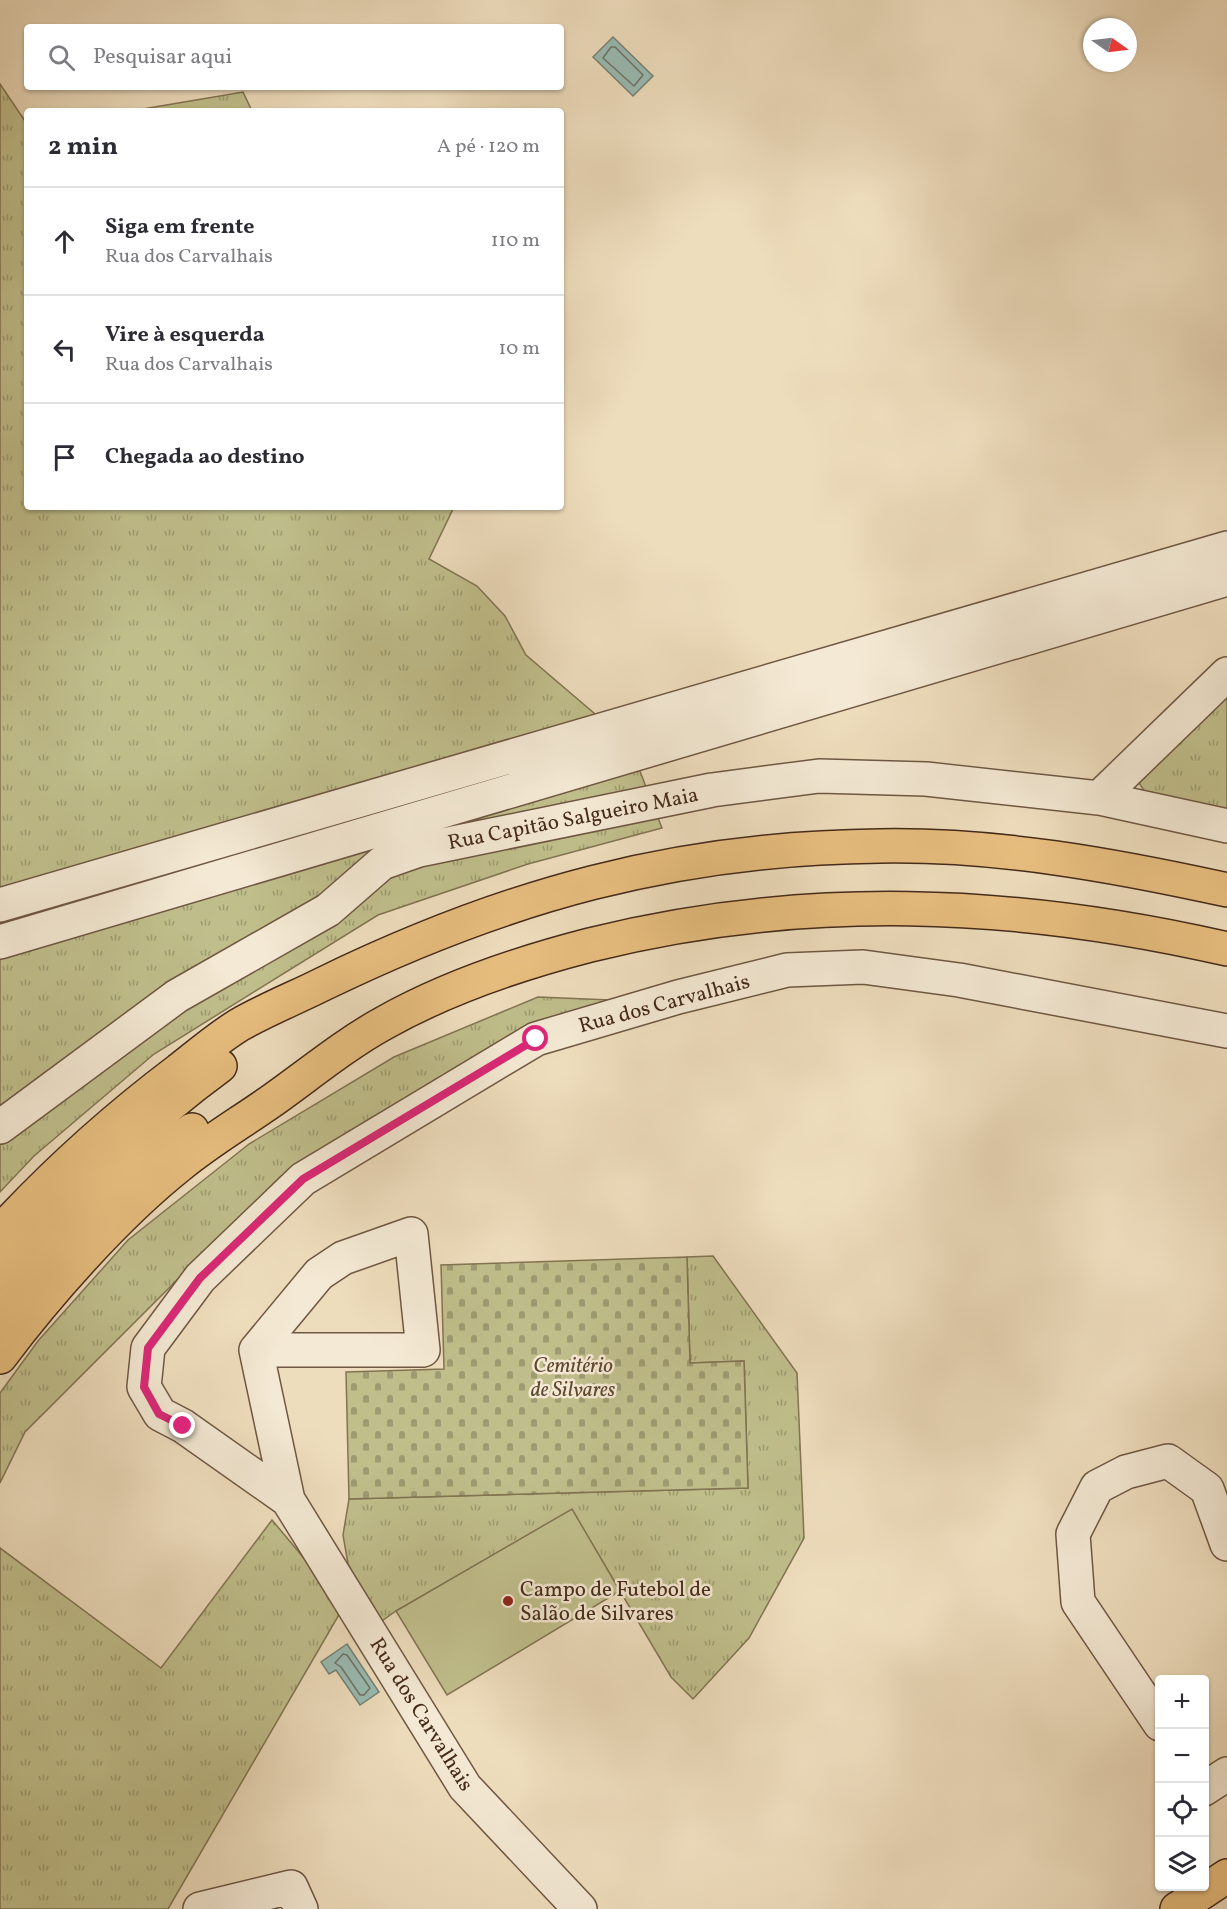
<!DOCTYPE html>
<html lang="pt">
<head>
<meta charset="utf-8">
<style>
	:root { --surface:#fff; --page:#f7f7f7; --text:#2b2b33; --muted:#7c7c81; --line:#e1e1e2 }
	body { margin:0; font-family:Vollkorn,serif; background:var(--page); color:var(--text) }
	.controls { position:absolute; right:18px; bottom:18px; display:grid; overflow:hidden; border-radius:6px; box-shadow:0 2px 4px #0004 }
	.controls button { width:54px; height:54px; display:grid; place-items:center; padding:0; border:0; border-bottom:2px solid var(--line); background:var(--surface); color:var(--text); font:30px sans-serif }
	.compass { position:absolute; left:1083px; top:18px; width:54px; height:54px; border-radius:50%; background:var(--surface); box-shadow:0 2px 4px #0004; rotate:104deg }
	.stop { position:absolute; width:18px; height:18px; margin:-14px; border:4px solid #db2777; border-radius:50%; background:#fff }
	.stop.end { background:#db2777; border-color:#fff; box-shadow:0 2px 6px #0008 }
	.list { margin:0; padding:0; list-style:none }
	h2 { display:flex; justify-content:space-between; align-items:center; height:78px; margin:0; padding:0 24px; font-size:26px }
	h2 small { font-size:20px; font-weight:400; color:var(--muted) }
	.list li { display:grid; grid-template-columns:39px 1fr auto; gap:18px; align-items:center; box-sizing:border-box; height:108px; padding:0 24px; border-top:2px solid var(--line) }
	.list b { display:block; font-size:22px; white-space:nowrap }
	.list p { margin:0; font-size:20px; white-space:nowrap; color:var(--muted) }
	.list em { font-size:20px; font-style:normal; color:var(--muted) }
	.icon { flex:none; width:33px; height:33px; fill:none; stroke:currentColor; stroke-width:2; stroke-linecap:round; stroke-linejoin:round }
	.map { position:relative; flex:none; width:1227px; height:1909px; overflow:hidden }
	.search { position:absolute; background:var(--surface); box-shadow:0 2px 4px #0004; left:24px; top:24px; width:540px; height:66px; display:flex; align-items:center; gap:15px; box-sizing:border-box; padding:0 21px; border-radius:6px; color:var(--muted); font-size:22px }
	.panel { position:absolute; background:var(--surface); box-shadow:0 2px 4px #0004; left:24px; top:108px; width:540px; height:402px; border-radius:6px }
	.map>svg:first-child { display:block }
	.grass { fill:url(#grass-tufts); stroke:#827453; stroke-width:1.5 }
	.cemetery { fill:url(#cemetery-stones); stroke:#827453; stroke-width:1.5 }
	.pitch { fill:#c0bf8c; stroke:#827453; stroke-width:1.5 }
	.water { fill:#99bbb3; stroke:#778176; stroke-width:1.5 }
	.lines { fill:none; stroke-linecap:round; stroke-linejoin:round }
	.shore { stroke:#6f7266; stroke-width:1.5 }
	.minor-casing { stroke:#6f5743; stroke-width:36 }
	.major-casing { stroke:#452a1a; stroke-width:36 }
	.highway-casing { stroke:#452a1a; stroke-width:36 }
	.minor { stroke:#f4e9d4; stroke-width:33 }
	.major { stroke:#e7be7e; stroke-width:33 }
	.highway { stroke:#e7be7e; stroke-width:33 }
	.route { stroke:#db2777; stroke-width:8 }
	.poi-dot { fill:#8f2418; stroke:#f4e9d4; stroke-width:2 }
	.labels { text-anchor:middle; stroke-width:5; stroke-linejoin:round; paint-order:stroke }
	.street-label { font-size:21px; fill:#452a1a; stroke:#f4e9d4 }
	.park-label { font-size:21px; font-style:italic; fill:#5e4831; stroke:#f4e9d4 }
	.poi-label { font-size:21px; fill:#452a1a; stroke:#f4e9d4; text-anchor:start }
</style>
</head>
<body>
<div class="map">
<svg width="1227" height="1909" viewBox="0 0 1227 1909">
	<defs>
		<pattern id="grass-tufts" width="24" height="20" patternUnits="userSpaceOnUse" patternTransform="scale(1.5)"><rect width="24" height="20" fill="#c0bf8c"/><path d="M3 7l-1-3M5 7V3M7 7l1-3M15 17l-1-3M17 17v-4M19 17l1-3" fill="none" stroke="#9e9b72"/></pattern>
		<pattern id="cemetery-stones" width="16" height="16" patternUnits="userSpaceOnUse" patternTransform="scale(1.5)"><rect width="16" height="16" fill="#c0bf8c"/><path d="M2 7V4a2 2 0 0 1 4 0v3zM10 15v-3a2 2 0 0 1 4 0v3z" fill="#9e9b72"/></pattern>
	</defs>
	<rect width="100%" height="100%" fill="#eeddbd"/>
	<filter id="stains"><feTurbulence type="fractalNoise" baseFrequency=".00333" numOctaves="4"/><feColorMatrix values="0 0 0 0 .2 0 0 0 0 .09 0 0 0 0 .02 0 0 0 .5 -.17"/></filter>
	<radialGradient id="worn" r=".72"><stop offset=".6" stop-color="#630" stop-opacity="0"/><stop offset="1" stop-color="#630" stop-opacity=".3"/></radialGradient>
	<!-- grass -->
	<path class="grass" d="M0,84L27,124V507H454L429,559L477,586L505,616L526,655L629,743L662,828L528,864L378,915L154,1054L34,1156L0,1192Z
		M243,92L252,111H131Z
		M1227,684V812L1148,797L1136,778Z
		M538,997L610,1000L541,1022L280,1177L25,1432L0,1483V1393L38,1341L128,1240L249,1144L394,1057Z
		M713,1256L797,1373L804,1538L749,1638L693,1699L671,1677L572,1510L396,1611L379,1623L348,1564L343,1535L349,1499L748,1488L744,1361L690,1363L687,1257Z
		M272,1520L344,1606L168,1909H0V1548L161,1668Z"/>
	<!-- cemetery -->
	<path class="cemetery" d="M687,1257L690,1363L744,1361L748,1488L349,1499L346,1372L444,1369L441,1265Z"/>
	<!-- pitch -->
	<path class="pitch" d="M572,1509L620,1591L447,1695L396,1611Z"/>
	<!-- water -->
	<path class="water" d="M613,37L653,76L633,96L593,57Z
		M347,1644L379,1692L360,1705L336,1670L329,1674L321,1662Z"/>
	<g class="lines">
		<!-- shore -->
		<path class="shore" d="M611,47H615L643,75L634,86L603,58Z
			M343,1654L347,1655L370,1688L364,1695H360L341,1667L335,1663Z"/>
		<defs>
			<path id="minor" d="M1099,798L1227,674
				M0,905L1227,548
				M0,942L1227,579
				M0,1127L177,996L328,910L382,863L419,850L712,790L819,776L926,779L1099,798L1227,826
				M256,1350L319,1274L343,1258L411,1234L423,1350H256L288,1500L465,1787L580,1909
				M288,1500L183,1426L160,1414L144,1387L148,1348L200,1278L303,1179L536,1039L678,997L787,970L863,967L959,980L1227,1031
				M1160,1724L1078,1602L1073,1534L1097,1487L1126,1472L1168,1461L1207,1489L1227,1544
				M1204,1789L1227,1774
				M200,1909L291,1887L301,1909"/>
			<path id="major" d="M1177,1909L1227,1876"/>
			<path id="highway" d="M0,1232C55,1172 114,1119 179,1070C198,1055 218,1038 239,1025C265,1010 295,998 323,984C506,895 676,848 880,846C997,844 1113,865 1227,890
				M0,1273C64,1199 141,1124 220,1066
				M0,1316C56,1247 119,1181 192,1130
				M0,1357C48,1293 117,1215 180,1165C208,1142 240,1123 270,1102C307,1076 344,1045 384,1023C448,987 520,963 590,945C804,892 1013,900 1227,949"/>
		</defs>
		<!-- minor casing -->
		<use href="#minor" class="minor-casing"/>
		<!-- major casing -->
		<use href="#major" class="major-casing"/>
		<!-- highway casing -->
		<use href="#highway" class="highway-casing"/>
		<!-- minor -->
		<use href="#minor" class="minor"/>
		<!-- major -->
		<use href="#major" class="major"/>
		<!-- highway -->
		<use href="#highway" class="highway"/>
	</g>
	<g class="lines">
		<!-- route -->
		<path class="route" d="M183,1426L159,1414L144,1387L148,1348L200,1278L303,1179L536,1039"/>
	</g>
	<!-- markers -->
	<circle class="poi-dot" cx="508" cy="1601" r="6"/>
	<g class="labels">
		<!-- street labels -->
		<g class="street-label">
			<text transform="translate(573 818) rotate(-11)" y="7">Rua Capitão Salgueiro Maia</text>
			<text transform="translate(664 1003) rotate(-15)" y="7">Rua dos Carvalhais</text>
			<text transform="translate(422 1714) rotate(58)" y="7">Rua dos Carvalhais</text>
		</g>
		<!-- park labels -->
		<g class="park-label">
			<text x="573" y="1372">Cemitério<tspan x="573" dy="24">de Silvares</tspan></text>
		</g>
		<!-- poi labels -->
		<g class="poi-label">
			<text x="520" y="1596">Campo de Futebol de<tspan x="520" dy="24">Salão de Silvares</tspan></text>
		</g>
	</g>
	<rect width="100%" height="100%" filter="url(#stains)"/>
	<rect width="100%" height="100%" fill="url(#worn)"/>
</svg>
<div class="controls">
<button>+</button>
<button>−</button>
<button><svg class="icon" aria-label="locate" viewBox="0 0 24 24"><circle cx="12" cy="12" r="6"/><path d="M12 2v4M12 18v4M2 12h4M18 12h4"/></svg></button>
<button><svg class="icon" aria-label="layers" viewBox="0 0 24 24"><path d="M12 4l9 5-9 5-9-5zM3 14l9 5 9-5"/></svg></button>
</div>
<svg class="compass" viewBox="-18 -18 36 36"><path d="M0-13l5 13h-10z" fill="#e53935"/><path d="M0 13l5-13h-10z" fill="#7c7c81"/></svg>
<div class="stop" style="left:536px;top:1039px"></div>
<div class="stop end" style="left:183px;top:1426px"></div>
<div class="search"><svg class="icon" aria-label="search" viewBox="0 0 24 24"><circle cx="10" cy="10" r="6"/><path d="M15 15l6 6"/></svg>Pesquisar aqui</div>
<section class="panel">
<h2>2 min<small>A pé · 120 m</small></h2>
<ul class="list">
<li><svg class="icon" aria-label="ahead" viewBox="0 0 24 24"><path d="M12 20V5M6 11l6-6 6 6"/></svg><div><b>Siga em frente</b><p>Rua dos Carvalhais</p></div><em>110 m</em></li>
<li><svg class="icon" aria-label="left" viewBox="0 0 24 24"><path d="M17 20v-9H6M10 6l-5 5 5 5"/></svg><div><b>Vire à esquerda</b><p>Rua dos Carvalhais</p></div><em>10 m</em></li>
<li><svg class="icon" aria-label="arrive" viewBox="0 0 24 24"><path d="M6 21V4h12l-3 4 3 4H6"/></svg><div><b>Chegada ao destino</b></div></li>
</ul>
</section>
</div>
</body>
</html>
